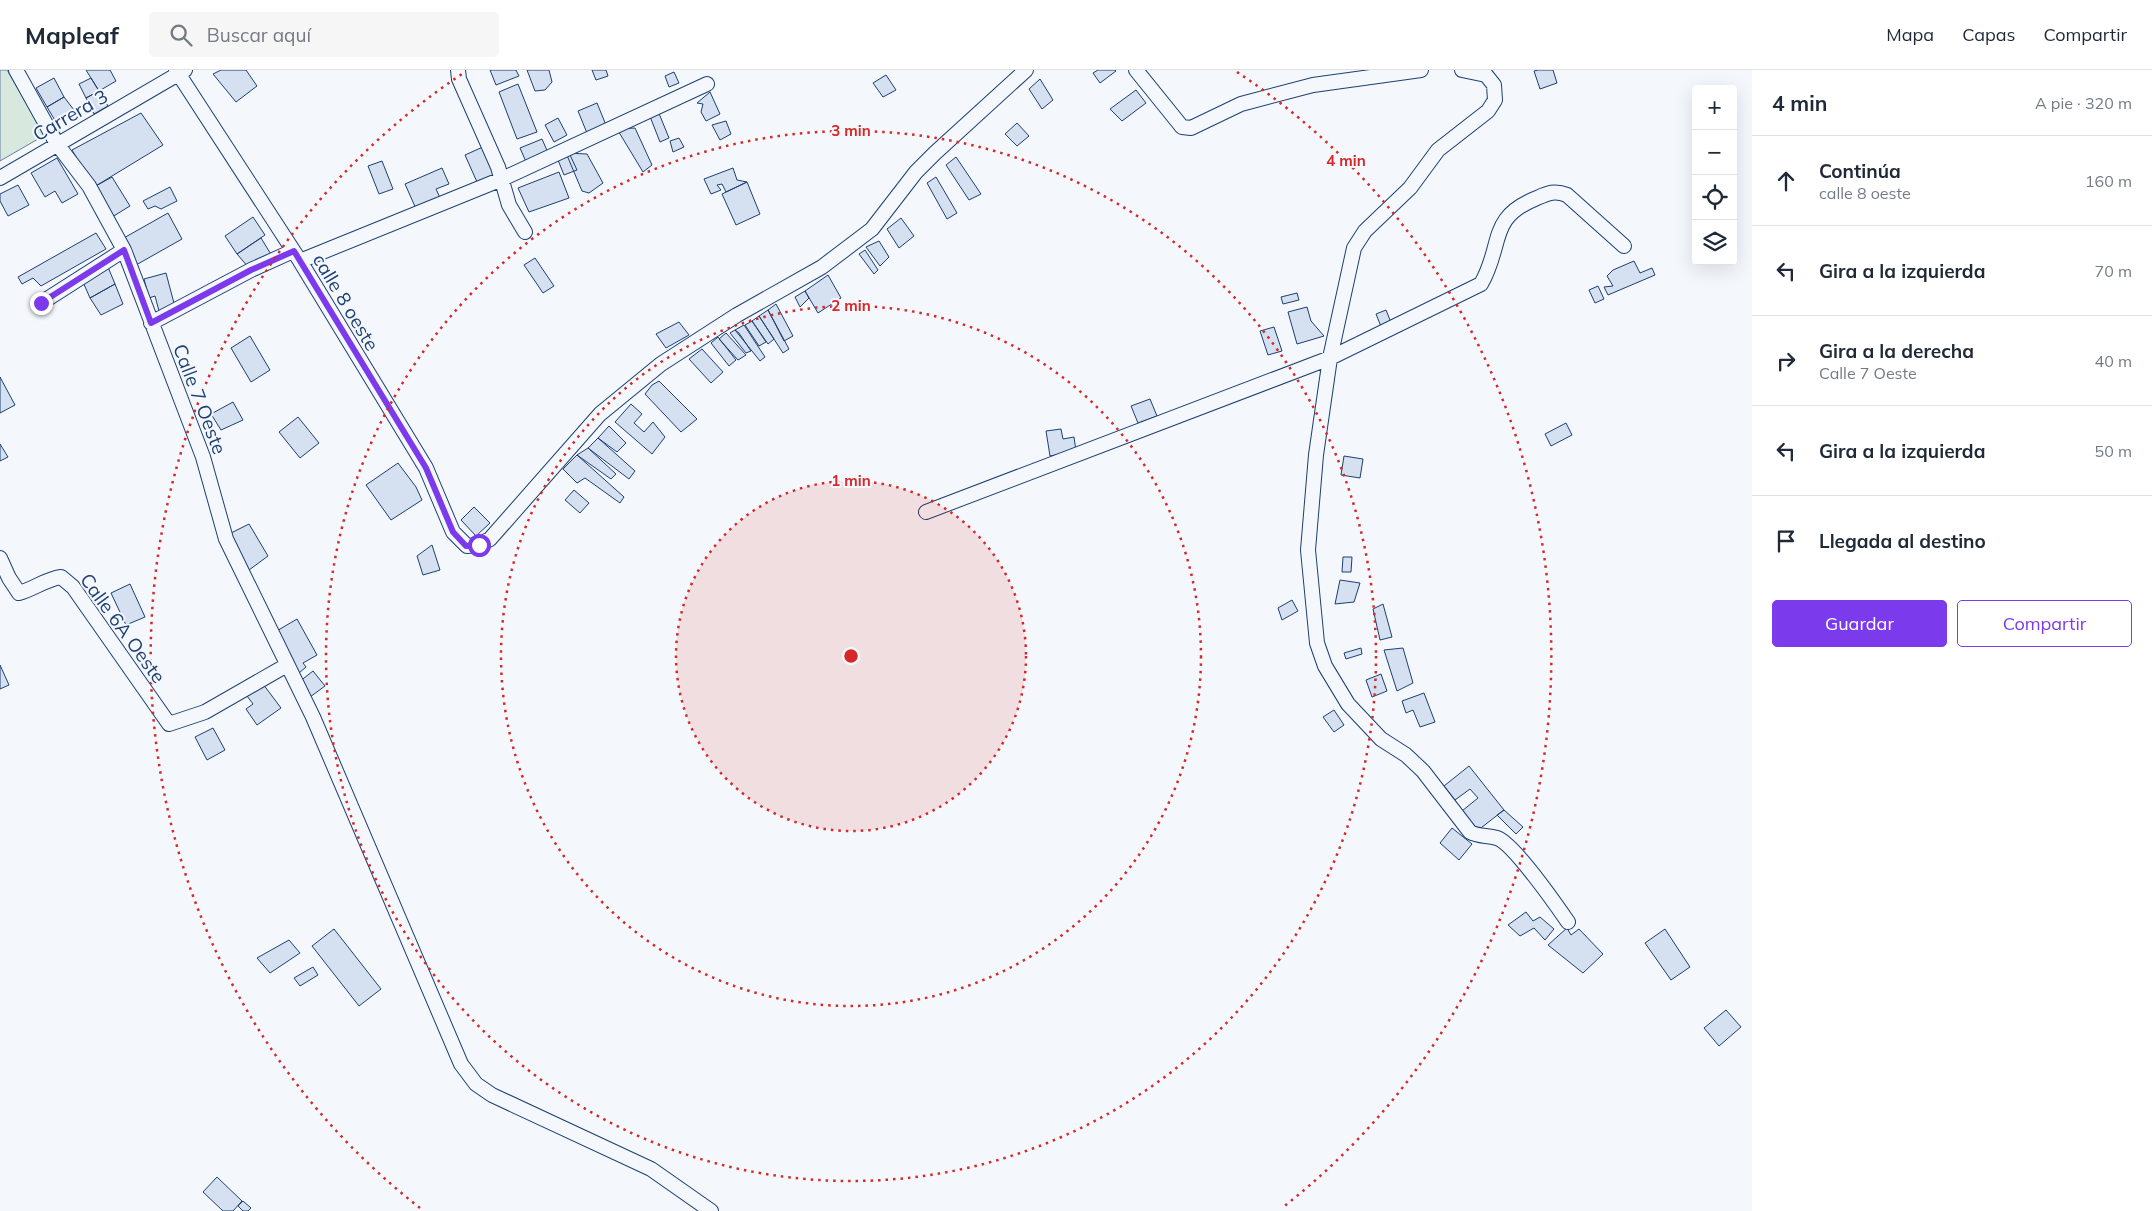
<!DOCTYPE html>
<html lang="es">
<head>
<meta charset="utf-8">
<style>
	:root { --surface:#fff; --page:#f6f6f7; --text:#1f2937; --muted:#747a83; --line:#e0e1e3; --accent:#7c3aed }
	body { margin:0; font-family:Mulish,sans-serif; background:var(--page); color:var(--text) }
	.controls { position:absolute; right:15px; top:15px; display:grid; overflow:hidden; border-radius:5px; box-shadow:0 5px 20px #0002 }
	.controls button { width:45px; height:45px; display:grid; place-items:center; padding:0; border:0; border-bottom:1px solid var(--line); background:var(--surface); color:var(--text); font:25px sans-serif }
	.stop { position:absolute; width:15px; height:15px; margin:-11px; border:4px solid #7c3aed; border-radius:50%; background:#fff }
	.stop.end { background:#7c3aed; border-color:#fff; box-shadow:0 1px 5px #0008 }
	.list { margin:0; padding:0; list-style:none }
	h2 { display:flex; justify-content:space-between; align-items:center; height:65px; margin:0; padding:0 20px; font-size:21px }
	h2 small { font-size:16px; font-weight:400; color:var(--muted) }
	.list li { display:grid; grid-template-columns:32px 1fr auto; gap:15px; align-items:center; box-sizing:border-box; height:90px; padding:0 20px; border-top:1px solid var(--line) }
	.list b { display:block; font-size:19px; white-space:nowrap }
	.list p { margin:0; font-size:16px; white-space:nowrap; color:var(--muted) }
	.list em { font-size:16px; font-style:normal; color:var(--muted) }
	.actions { display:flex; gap:10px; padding:15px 20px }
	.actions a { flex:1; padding:11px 0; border:1px solid var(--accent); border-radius:5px; text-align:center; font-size:18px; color:var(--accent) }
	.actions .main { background:var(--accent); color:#fff }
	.icon { flex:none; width:28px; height:28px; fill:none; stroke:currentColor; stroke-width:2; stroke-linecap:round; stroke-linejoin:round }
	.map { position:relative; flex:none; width:1752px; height:1141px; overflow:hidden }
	header { display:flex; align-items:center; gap:30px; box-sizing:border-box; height:70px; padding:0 25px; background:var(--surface); border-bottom:1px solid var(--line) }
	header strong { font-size:24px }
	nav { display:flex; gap:28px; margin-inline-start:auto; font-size:18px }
	.search { width:350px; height:45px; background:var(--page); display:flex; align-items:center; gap:12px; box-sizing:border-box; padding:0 18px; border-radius:5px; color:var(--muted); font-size:19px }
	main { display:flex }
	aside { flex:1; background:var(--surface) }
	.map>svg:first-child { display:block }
	.green { fill:#d7e8df; stroke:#687fa3 }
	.building { fill:#d5e0f0; stroke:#1d3f73 }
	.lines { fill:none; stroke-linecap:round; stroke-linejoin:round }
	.street-casing { stroke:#1d3f73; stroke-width:16 }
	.street { stroke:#f4f7fb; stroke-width:14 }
	.route { stroke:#7c3aed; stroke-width:6 }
	.ring { fill:none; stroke:#d62828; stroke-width:2.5; stroke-dasharray:2.5 5 }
	.labels { text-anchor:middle; stroke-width:4; stroke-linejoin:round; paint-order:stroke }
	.street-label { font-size:19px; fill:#1d3f73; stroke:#f4f7fb }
	.centre { fill:#d62828; stroke:#f4f7fb; stroke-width:2.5 }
	.ring-label { font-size:15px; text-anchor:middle; font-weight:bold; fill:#d62828; stroke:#f4f7fb; stroke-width:4; stroke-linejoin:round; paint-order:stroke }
</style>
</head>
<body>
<header>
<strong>Mapleaf</strong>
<div class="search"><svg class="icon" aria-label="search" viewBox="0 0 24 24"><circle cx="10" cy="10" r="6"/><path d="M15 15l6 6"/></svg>Buscar aquí</div>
<nav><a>Mapa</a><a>Capas</a><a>Compartir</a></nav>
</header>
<main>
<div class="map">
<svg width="1752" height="1141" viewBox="0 0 1752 1141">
	<rect width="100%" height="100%" fill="#f4f7fb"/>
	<!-- green -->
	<path class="green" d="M0,0H7L45,65L0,91Z"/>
	<!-- building -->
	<path class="building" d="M86,0H110L116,11L99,21Z
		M221,0H246L257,16L236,32L213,4Z
		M490,0H516L519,6L496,15Z
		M527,0H549L552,12L545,20L535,21Z
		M592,0H606L608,6L596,10Z
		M1098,0H1115L1116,1L1100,13L1093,3Z
		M1538,0H1553L1557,13L1540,19L1534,1Z
		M674,2L679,13L669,17L665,6Z
		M886,5L896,20L883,27L873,13Z
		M54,8L64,27L47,37L36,18Z
		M91,8L99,21L86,28L79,14Z
		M1040,9L1053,30L1042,39L1029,19Z
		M518,14L537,62L517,69L499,22Z
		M1136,20L1146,33L1122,51L1110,39Z
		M99,21L108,36L94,44L86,28Z
		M710,22L720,44L706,51L701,42L703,34L697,33Z
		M64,27L74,40L56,52L47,37Z
		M597,33L608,60L589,68L578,41Z
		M658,41L669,68L660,72L649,44Z
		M141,43L163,75L94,117L72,80Z
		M558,48L567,65L554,72L545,55Z
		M726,51L731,64L720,70L712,55Z
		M1017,53L1029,66L1017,76L1005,64Z
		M635,58L652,95L643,102L617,59Z
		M679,68L684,77L673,82L670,71Z
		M542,69L549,85L527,94L520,78Z
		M485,76L497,103L477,112L465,85Z
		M566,83L587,84L603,113L589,123L582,121Z
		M570,85L577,100L564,105L558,90Z
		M956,87L981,124L969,130L946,95Z
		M57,88L78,124L62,133L55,121L45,127L31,103Z
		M382,91L393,119L379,124L368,96Z
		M442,98L449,114L436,119L441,130L417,141L405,114Z
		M733,98L737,110L747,112L726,122L722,114L717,115L721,120L711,124L704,109Z
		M559,102L569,128L529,142L518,118Z
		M112,107L130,136L112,147L94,117Z
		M936,107L957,143L947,149L927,113Z
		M747,112L760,144L736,155L722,124Z
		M18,115L29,135L8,146L0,131V124Z
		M170,117L177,131L161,139L155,136L148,139L143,131Z
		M168,143L182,169L136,195L122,169Z
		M253,147L265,165L237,184L225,166Z
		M901,148L914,166L899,178L887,159Z
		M96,163L106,179L41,216L33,208L22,214L18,207Z
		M261,168L272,186L249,198L237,184Z
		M879,171L889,187L880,196L866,177Z
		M865,180L878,200L874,204L859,184Z
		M535,188L554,216L543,223L524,195Z
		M1634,191L1640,203L1652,198L1655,205L1608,225L1604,217L1613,216L1607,206L1613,200Z
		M108,197L115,214L90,228L83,212Z
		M166,203L175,237L159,241L155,226L149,228L144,209Z
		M828,205L841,228L818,243L805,221Z
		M115,214L123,234L101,245L90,228Z
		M1598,216L1604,229L1595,233L1589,220Z
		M805,221L809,228L800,237L795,227Z
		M1297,223L1299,230L1283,234L1281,227Z
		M776,234L793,266L784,271L768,240Z
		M1307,237L1311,251L1324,266L1297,274L1288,242Z
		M768,240L789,279L783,283L759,246Z
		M1386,240L1392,255L1382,259L1376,244Z
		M759,246L774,269L768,274L752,251Z
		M752,251L766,272L759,276L745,255Z
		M679,252L689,265L666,278L656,264Z
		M744,255L765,287L760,291L735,260Z
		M1274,257L1282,281L1268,285L1260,261Z
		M735,260L739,263L751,281L746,283L730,263Z
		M726,263L746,285L738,290L719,269Z
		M250,266L270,300L251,312L231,278Z
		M718,267L736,290L729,296L711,273Z
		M702,279L723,302L711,313L689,289Z
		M0,307L15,335L0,343Z
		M659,311L697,349L681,362L645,324L652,315Z
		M1150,329L1157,346L1138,353L1131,336Z
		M233,332L243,350L221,360L211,344Z
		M631,334L642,344L634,353L644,362L653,352L665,367L652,384L615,352Z
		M298,347L319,373L300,388L279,362Z
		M1566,353L1572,365L1551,376L1545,364Z
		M609,356L626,373L617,382L598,368Z
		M1061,359L1063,369L1074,367L1076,381L1050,386L1046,361Z
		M598,368L635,401L629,409L588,378Z
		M0,374L8,387L0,391Z
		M588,378L616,404L611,409L577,385Z
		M577,385L624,427L620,433L585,408L577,413L563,399Z
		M1344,386L1363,389L1360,408L1341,405Z
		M398,393L416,417L422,430L391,450L366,415Z
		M574,420L589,433L580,443L565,430Z
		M474,437L490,453L476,466L461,450Z
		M249,454L268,486L245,503L227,465Z
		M432,475L440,500L423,505L417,486Z
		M1343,487H1352L1351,502H1342Z
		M1340,510L1360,513L1354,532L1335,534Z
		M130,514L145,547L126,555L111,523Z
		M1292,530L1298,541L1282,550L1278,538Z
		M1383,534L1392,567L1380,570L1373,539Z
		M297,549L317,585L303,593L306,597L299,603L275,562Z
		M1361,578L1362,584L1346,589L1344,583Z
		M1403,578L1413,613L1397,621L1384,580Z
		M0,595L9,615L0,619Z
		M313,601L325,616L310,627L299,612Z
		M1381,604L1387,621L1372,627L1366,610Z
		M263,614L281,638L257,655L246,639L253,634L247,626Z
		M1424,623L1435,652L1420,657L1413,640L1406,643L1402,631Z
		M1334,640L1344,655L1334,662L1323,647Z
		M213,658L225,680L207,690L195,667Z
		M1469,696L1504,740L1477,761L1462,741L1478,728L1470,719L1455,730L1444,716Z
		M1504,740L1523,757L1516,764L1497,745Z
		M1452,758L1472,774L1459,790L1440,773Z
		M1526,842L1533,851L1540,847L1554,859L1545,870L1534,858L1520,866L1508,855Z
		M1567,858L1571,865L1579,859L1603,884L1583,903L1548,875Z
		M334,859L381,919L359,936L312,876Z
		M1665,859L1690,897L1671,910L1645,873Z
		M289,870L300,883L270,903L257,888Z
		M313,897L318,905L300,916L294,908Z
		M1726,940L1741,957L1719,976L1704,958Z
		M217,1107L242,1131L233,1141H223L203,1122Z
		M243,1131L251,1138L248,1141H243L238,1136Z"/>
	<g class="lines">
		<defs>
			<path id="street" d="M16,0L57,74L89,116L124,180L203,387L226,469L313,647L461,994L476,1014L492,1025L651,1099L711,1141
				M176,0L300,191L426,398L453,462L467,476L479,475L490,469L600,344L661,294L737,245L822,197L872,159L916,102L935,83L1026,0
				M458,0L459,9L498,97L509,135L525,162
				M1136,0L1182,57L1191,58L1241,34L1313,15L1421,0
				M1462,0L1486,5L1494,15L1495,30L1488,41L1438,80L1410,118L1365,161L1354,178L1330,288L1316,385L1308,480L1317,573L1325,596L1348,634L1381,669L1406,685L1423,701L1470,762C1479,767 1487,765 1497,768C1513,773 1557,836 1568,852
				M0,108L185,0
				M300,191L502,109L707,14
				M41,233L124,180
				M151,253L251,200L293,181
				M926,442L1330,288L1481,214C1504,174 1487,148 1537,128C1548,123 1555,120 1567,125L1624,176
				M0,488L9,508L19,523C34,519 46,509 61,507L73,517L169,654L205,642L287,595"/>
		</defs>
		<!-- street casing -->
		<use href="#street" class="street-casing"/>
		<!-- street -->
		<use href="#street" class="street"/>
	</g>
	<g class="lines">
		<!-- route -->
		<path class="route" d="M41,233L124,180L151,253L251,200L294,181L426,398L453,462L466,476L479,475"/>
	</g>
	<!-- distance rings -->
	<circle cx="851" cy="586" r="175" fill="#d62828" fill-opacity=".12"/>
	<g class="ring">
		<circle cx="851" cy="586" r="175"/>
		<circle cx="851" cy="586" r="350"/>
		<circle cx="851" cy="586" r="525"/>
		<path d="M420 1138A700 700 0 0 1 465 2M1237 2A700 700 0 0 1 1282 1138"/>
	</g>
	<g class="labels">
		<!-- street labels -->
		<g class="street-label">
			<text transform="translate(70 45) rotate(-30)" y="7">Carrera 3</text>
			<text transform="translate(346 232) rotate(59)" y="7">calle 8 oeste</text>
			<text transform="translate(200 329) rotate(69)" y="7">Calle 7 Oeste</text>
			<text transform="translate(123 558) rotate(54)" y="7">Calle 6A Oeste</text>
		</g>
	</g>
	<circle cx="851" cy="586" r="8" class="centre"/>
	<g class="ring-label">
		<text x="851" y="66">3 min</text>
		<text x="1346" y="96">4 min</text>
		<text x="851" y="241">2 min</text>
		<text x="851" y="416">1 min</text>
	</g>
</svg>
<div class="controls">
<button>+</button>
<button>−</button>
<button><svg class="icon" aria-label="locate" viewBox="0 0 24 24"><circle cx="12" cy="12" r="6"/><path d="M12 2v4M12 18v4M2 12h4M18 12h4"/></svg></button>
<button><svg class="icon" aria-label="layers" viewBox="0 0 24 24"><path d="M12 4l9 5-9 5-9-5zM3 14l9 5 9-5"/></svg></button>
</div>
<div class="stop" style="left:479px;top:475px"></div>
<div class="stop end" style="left:41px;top:233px"></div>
</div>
<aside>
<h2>4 min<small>A pie · 320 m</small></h2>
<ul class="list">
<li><svg class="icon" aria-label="ahead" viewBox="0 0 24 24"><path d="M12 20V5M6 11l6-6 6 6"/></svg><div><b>Continúa</b><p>calle 8 oeste</p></div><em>160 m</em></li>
<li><svg class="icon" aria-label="left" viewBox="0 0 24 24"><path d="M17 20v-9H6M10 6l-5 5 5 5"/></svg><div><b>Gira a la izquierda</b></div><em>70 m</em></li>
<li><svg class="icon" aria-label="right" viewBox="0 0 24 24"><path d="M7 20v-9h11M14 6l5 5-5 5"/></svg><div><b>Gira a la derecha</b><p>Calle 7 Oeste</p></div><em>40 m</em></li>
<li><svg class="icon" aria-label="left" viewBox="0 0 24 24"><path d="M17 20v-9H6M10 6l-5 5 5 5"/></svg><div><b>Gira a la izquierda</b></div><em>50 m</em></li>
<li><svg class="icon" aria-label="arrive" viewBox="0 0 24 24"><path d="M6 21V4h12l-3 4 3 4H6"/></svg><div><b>Llegada al destino</b></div></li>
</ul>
<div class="actions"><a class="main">Guardar</a><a>Compartir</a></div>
</aside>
</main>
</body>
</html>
